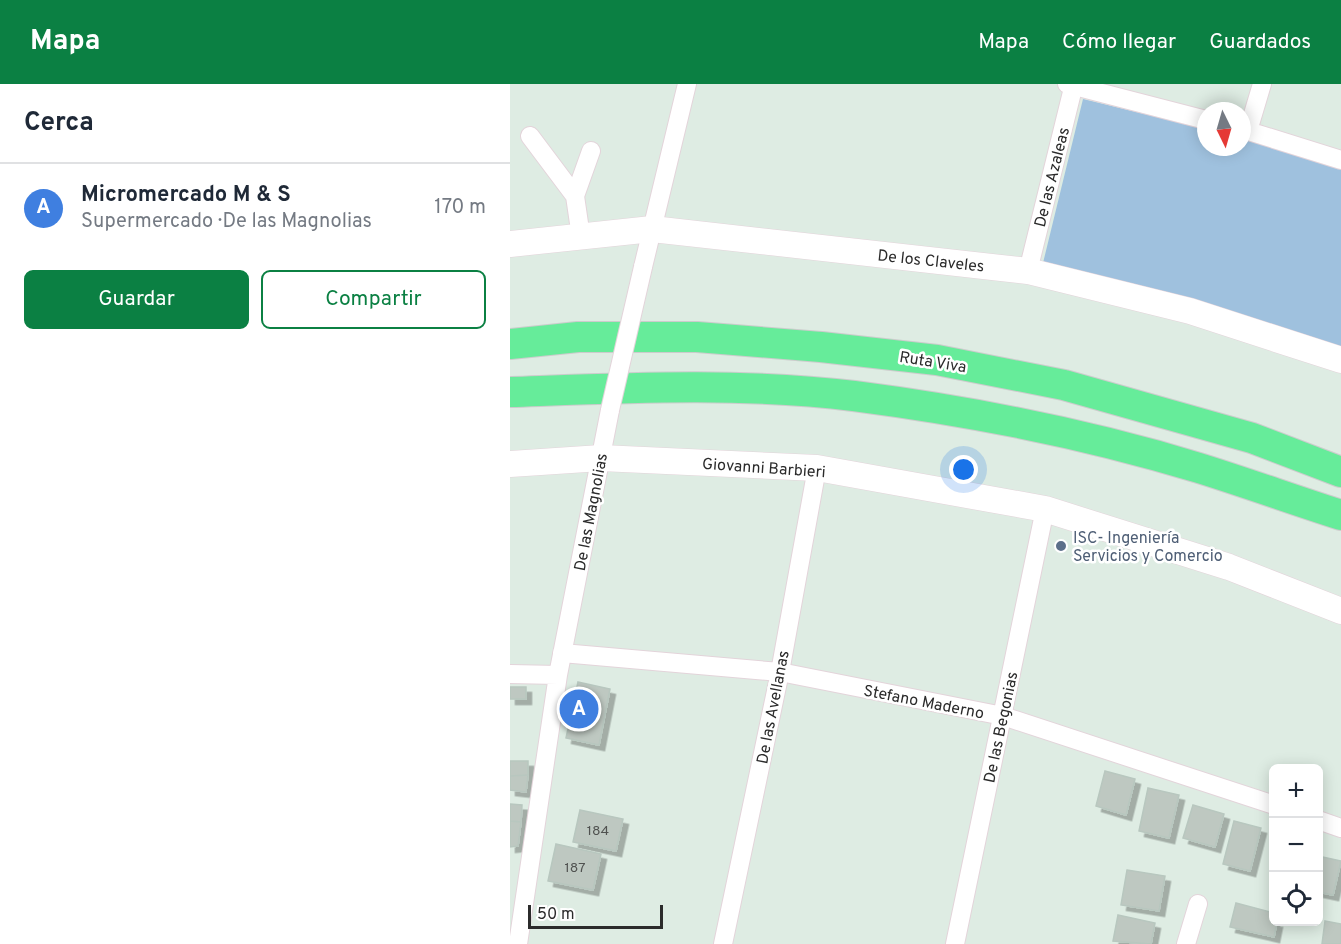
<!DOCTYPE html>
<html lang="es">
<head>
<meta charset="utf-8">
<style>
	:root { --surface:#fff; --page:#f6f6f7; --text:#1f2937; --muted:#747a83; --line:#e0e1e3; --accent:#0b8043 }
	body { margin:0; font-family:Overpass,sans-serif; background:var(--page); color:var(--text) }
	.controls { position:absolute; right:18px; bottom:18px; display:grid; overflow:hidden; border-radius:9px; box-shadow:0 3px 15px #0003 }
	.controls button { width:54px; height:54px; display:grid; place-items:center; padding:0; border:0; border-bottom:2px solid var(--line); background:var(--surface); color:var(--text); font:30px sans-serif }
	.compass { position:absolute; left:687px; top:18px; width:54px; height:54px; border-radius:50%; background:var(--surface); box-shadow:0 3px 15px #0003; rotate:175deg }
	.scale { position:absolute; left:18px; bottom:15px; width:135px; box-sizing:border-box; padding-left:6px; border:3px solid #2b2b2b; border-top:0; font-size:16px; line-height:21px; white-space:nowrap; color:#2b2b2b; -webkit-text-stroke:4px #fff; paint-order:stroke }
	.you { position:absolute; left:454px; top:386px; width:21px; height:21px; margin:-15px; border:4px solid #fff; border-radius:50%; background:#1a73e8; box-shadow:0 0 0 9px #1a73e833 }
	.badge { display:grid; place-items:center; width:39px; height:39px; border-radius:50%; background:var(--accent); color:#fff; font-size:20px; font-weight:700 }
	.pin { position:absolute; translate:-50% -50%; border:3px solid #fff; box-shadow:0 2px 6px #0006 }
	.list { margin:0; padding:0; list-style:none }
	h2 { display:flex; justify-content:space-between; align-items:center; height:78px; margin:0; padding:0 24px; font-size:26px }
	h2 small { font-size:20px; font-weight:400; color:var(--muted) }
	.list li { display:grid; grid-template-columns:39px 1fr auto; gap:18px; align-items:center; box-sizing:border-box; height:90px; padding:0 24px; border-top:2px solid var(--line) }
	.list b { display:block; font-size:22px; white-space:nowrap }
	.list p { margin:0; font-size:20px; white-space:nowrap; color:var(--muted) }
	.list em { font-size:20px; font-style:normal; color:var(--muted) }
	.actions { display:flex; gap:12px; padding:18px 24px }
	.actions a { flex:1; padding:14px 0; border:2px solid var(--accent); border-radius:9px; text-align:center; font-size:21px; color:var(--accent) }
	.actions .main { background:var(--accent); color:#fff }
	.icon { flex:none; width:33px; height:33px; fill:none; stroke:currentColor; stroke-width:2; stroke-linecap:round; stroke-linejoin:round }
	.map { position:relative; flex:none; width:831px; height:860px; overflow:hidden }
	header { display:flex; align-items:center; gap:36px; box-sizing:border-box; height:84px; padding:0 30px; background:var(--accent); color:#fff }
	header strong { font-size:28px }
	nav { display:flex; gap:33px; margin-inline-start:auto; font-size:21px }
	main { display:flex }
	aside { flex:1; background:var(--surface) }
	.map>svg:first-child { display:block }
	.green { fill:#9fc1de }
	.building { fill:#bec8c1; stroke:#b8c7bf; stroke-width:1.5; filter:url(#shadow) }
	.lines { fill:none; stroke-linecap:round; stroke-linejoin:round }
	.minor-casing { stroke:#e3d4da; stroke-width:20 }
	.secondary-casing { stroke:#e3d4da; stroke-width:27 }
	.trunk-casing { stroke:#ccc; stroke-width:32 }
	.minor { stroke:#fff; stroke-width:18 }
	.secondary { stroke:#fff; stroke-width:26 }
	.trunk { stroke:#66ec9a; stroke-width:30 }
	.minor-bridge-casing { stroke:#e3d4da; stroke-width:20; stroke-linecap:butt }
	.minor-bridge { stroke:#fff; stroke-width:18 }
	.service-dot { fill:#5c6f8a; stroke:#fff; stroke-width:2 }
	.labels { text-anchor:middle; stroke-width:5; stroke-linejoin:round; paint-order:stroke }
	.number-label { font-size:14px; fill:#505250 }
	.street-label { font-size:16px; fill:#2b2b2b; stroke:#fff }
	.service-label { font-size:16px; fill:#4e5e75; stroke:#fff; text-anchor:start }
</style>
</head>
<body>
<header>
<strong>Mapa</strong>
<nav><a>Mapa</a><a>Cómo llegar</a><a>Guardados</a></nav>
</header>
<main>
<aside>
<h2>Cerca<small></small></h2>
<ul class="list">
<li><span class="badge" style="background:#3f7fe0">A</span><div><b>Micromercado M &amp; S</b><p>Supermercado · De las Magnolias</p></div><em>170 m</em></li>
</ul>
<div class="actions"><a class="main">Guardar</a><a>Compartir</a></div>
</aside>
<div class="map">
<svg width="831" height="860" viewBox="0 0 831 860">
	<defs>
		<filter id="shadow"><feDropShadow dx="5.5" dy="5.5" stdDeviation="0" flood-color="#0004"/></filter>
	</defs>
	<rect width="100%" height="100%" fill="#deece3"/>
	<!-- green -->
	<path class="green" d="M573,15L696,45V63H732V54L831,84V264L533,179Z"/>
	<!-- building -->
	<path class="building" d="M68,598L100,605L89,661L56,654Z
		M0,603H16V615H0Z
		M0,677H18V691L0,692Z
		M595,687L625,695L616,731L586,722Z
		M18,691L16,708L0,706V692Z
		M638,704L669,711L659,754L629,747Z
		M0,720L12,721L11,738L0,737Z
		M683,721L714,730L705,763L673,754Z
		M70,726L113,735L106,767L63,758Z
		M0,737L11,738L8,762L0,763Z
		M724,737L751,744L740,787L713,780Z
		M46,760L91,770L83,806L38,797Z
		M808,772L831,777L823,811L808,808Z
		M617,786L655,792L649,827L611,821Z
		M726,819L764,829V838H767L764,853L720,843Z
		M608,831L645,839L641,860L603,857Z
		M815,837L831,840V860H812Z"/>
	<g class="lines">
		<defs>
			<path id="minor" d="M557,0L696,36
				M732,45L831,76
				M738,47L752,0
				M20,52L65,112L71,153
				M65,112L81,67
				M133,183L177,0
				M518,187L564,0
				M52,569L270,588L493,632L764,721
				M0,590L48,591
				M808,736L831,744
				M8,860L48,591L100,326
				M213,860L270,588L307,384
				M445,860L535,425
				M676,860L688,820"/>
			<path id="secondary" d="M0,160L142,145L518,187L680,227L831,276
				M0,380L91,374L307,384L535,425L719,483L831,527"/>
			<path id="trunk" d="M0,260L68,253H187L311,263L427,276L554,301L742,354L831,388
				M0,308C114,304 230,298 344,312C460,327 578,350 689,384C737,399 784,416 831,431"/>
		</defs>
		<!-- minor casing -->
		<use href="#minor" class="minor-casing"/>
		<!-- secondary casing -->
		<use href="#secondary" class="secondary-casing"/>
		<!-- trunk casing -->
		<use href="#trunk" class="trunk-casing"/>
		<!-- minor -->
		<use href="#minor" class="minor"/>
		<!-- secondary -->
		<use href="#secondary" class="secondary"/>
		<!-- trunk -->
		<use href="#trunk" class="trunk"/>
		<defs>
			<path id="minor-bridge" d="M100,326L133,183"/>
		</defs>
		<!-- minor-bridge casing -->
		<use href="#minor-bridge" class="minor-bridge-casing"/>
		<!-- minor-bridge -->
		<use href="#minor-bridge" class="minor-bridge"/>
	</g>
	<!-- markers -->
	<circle class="service-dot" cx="551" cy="462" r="6"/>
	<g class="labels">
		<!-- number labels -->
		<g class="number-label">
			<text x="88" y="751">184</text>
			<text x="65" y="788">187</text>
		</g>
		<!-- street labels -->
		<g class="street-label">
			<text transform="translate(541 93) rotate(-76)" y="6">De las Azaleas</text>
			<text transform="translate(421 176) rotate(6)" y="6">De los Claveles</text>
			<text transform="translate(423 277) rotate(9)" y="6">Ruta Viva</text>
			<text transform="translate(254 383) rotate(4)" y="6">Giovanni Barbieri</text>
			<text transform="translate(80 428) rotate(-79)" y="6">De las Magnolias</text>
			<text transform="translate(414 617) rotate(11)" y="6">Stefano Maderno</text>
			<text transform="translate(262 623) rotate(-79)" y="6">De las Avellanas</text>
			<text transform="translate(490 643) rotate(-78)" y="6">De las Begonias</text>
		</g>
		<!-- service labels -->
		<g class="service-label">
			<text x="563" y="459">ISC- Ingeniería<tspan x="563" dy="18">Servicios y Comercio</tspan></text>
		</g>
	</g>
</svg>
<div class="controls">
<button>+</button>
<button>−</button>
<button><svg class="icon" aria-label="locate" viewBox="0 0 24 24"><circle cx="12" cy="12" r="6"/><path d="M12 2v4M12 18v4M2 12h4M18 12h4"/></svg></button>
</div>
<svg class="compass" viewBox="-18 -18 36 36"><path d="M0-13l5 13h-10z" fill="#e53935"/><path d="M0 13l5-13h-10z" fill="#747a83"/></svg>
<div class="scale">50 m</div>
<div class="you"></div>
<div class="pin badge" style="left:69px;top:625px;background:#3f7fe0">A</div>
</div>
</main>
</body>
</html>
